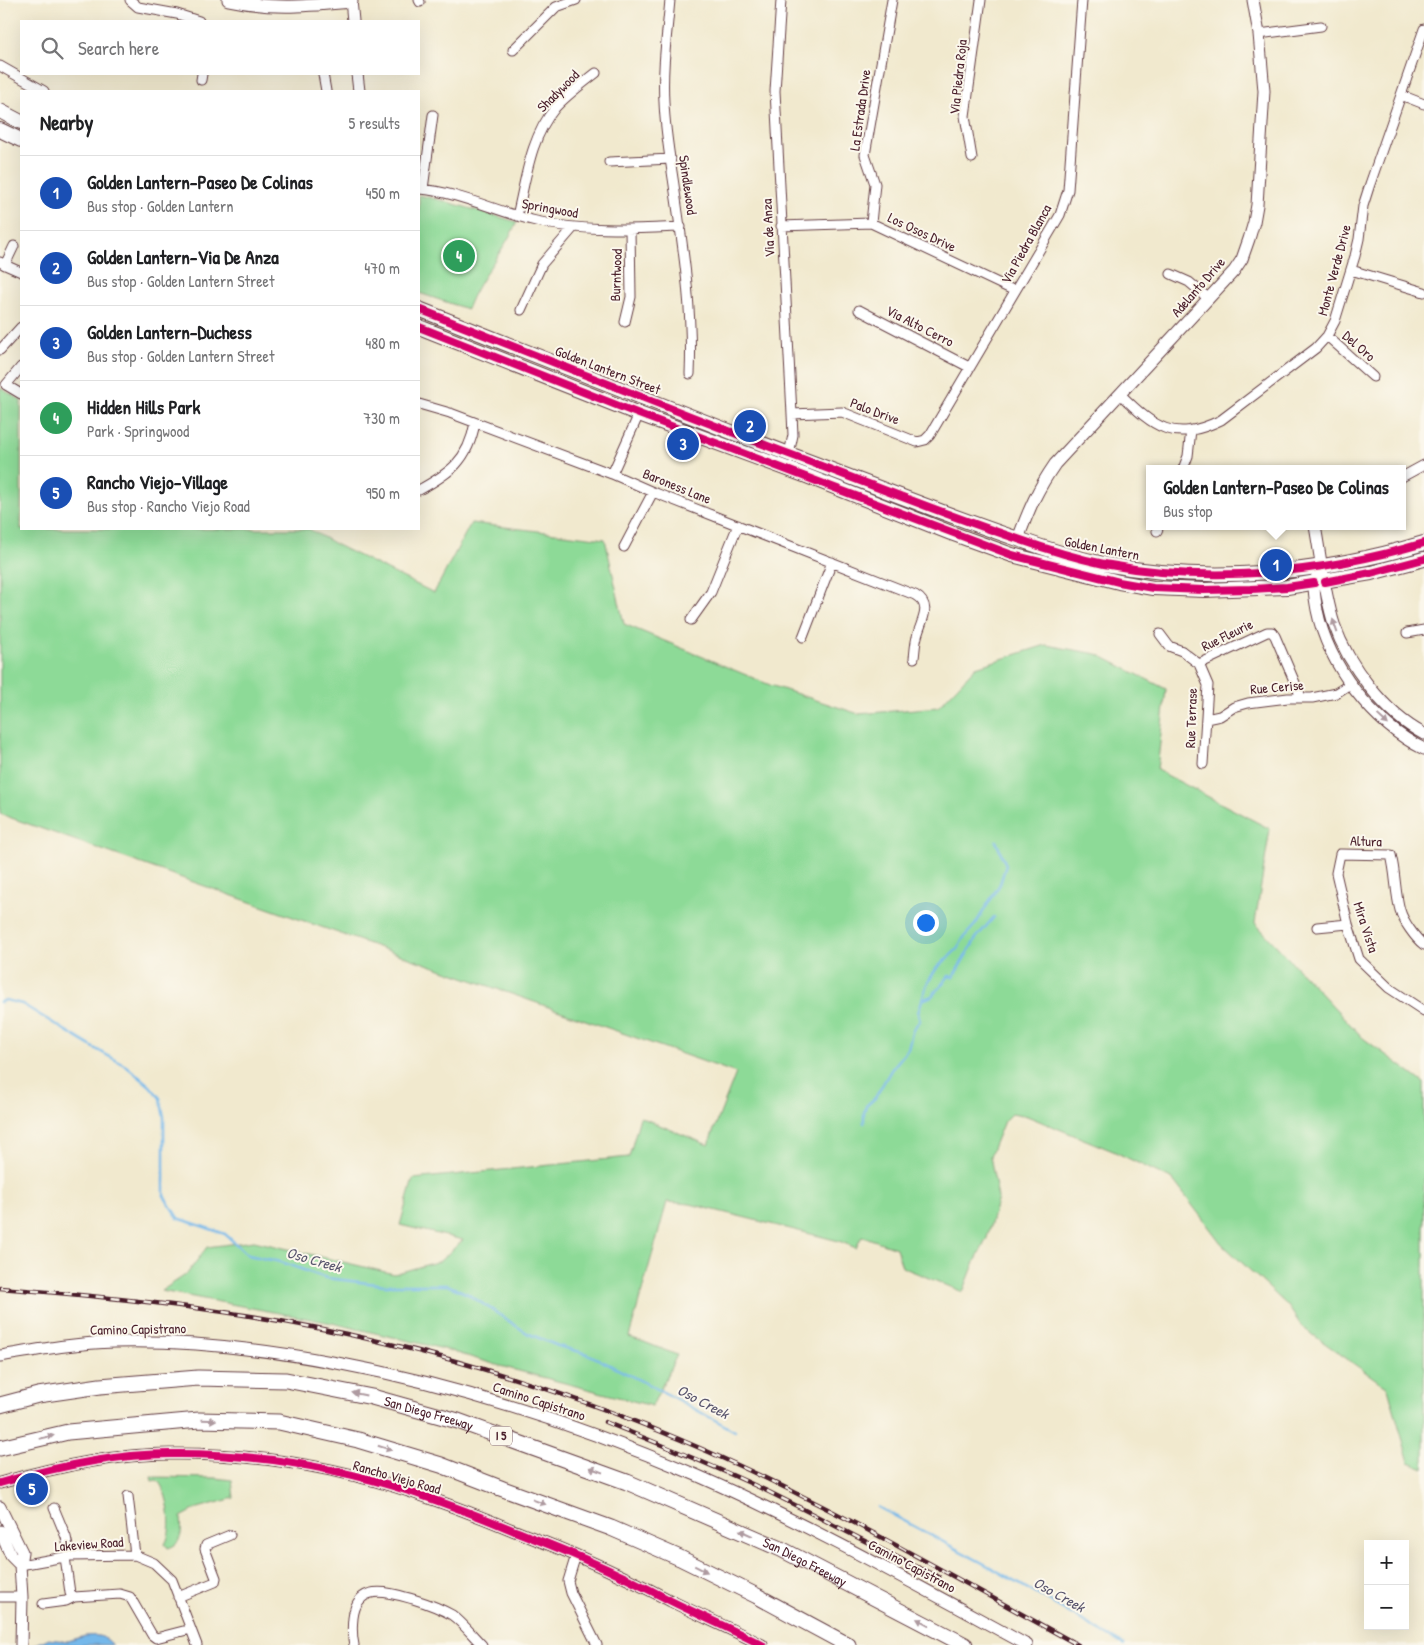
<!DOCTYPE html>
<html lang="en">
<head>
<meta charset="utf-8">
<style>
	:root { --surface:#fff; --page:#f6f6f6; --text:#202124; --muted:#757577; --line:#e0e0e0; --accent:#b5179e }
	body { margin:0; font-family:"Patrick Hand",sans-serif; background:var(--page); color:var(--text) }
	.controls { position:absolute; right:15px; bottom:15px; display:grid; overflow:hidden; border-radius:0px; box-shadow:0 5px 20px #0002 }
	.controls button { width:45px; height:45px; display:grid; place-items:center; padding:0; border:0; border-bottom:1px solid var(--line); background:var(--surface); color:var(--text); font:25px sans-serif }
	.you { position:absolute; left:925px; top:922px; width:18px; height:18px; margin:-12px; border:4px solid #fff; border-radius:50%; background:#1a73e8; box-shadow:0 0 0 8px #1a73e833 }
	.badge { display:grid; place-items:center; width:32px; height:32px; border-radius:50%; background:var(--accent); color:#fff; font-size:16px; font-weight:700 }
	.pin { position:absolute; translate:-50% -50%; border:2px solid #fff; box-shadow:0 1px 5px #0006 }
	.popup { position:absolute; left:1146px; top:465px; width:260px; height:65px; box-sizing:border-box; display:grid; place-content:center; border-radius:0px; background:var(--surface); filter:drop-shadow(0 1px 4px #0005); font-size:16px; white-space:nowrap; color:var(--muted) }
	.popup b { font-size:19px; color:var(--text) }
	.popup::after { content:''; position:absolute; left:50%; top:100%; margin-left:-10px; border:10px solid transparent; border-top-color:var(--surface) }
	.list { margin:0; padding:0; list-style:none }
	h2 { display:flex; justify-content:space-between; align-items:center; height:65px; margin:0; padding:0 20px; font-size:21px }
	h2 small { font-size:16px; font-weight:400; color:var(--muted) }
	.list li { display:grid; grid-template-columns:32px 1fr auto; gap:15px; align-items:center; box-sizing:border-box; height:75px; padding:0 20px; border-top:1px solid var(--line) }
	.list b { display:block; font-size:19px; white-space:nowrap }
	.list p { margin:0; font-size:16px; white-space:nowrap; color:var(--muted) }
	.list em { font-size:16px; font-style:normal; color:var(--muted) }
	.icon { flex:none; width:28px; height:28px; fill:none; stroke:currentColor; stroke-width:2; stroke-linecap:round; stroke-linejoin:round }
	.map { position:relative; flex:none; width:1424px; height:1645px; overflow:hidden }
	.search { position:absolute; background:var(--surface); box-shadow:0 5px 20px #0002; left:20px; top:20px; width:400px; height:55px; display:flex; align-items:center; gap:12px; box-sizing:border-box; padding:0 18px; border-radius:0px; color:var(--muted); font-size:19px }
	.panel { position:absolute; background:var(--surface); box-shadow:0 5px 20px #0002; left:20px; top:90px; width:400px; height:440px; border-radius:0px }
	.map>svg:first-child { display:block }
	.green { fill:#8dda97; stroke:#6c7c61 }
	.water { fill:#74b8ea; stroke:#5f6c8a }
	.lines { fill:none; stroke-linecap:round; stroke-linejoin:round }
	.stream { stroke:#74b8ea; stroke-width:2.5 }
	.street-casing { stroke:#633d43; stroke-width:11 }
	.secondary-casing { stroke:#633d43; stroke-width:13 }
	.primary-casing { stroke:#633d43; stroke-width:16 }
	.highway-casing { stroke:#633d43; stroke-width:17 }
	.street { stroke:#fff; stroke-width:9 }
	.secondary { stroke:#fff; stroke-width:11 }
	.primary { stroke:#fff; stroke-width:14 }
	.highway { stroke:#fff; stroke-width:15 }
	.rail-casing { stroke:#4a1f2b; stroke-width:4.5 }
	.rail { stroke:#fbf7ec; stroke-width:2.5; stroke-dasharray:8; stroke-linecap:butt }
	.cycleway-casing { stroke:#fbf7ec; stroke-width:11 }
	.cycleway { stroke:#d6006c; stroke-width:8 }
	.oneway { fill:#ae9aa0 }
	.labels { text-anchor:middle; stroke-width:4; stroke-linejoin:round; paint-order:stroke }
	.shield { fill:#fbf7ec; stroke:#7f6065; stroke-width:1 }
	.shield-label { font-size:12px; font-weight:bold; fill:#4a1f2b }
	.street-label { font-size:14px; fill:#4a1f2b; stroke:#fbf7ec }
	.water-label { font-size:15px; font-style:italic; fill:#59556e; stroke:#fbf7ec }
</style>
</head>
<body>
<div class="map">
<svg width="1424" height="1645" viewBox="0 0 1424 1645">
	<rect width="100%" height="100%" fill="#fbf7ec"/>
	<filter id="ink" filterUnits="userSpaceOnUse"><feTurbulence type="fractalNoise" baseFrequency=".02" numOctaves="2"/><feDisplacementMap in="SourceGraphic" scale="10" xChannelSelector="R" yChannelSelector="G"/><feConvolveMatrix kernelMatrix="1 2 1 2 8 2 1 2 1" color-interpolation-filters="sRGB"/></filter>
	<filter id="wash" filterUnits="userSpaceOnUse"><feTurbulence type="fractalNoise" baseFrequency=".0096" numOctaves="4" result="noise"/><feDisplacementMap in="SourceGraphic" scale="20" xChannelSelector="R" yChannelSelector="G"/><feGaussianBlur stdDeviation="1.12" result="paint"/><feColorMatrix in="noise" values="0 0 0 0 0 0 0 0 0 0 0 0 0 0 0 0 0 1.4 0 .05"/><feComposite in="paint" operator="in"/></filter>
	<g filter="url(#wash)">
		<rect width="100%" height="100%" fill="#f1e9ce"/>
		<!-- green -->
		<path class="green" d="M419,195L444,201L517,222C503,253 479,277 467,309L419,293Z
			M0,388L21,400V529H309L337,545L434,593L471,523L605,539L624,624L770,685L859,714L938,707L976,667L1046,645L1097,654L1166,689L1157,770L1270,829L1255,923L1363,1038L1424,1083V1468L1409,1462L1388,1388L1302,1327L1288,1306L1221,1243L1173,1180L1113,1151L1027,1116L1012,1113L1004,1121L990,1156L998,1198L987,1238L974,1264L963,1292L902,1267L896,1248L862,1236L856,1248L839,1241L690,1204L667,1202L629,1337L644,1342L677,1355L652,1406L500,1366L444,1349L332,1323L161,1291L187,1274L207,1247L254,1241L394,1274L440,1261L463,1240L400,1225L413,1179L629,1157L640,1117L708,1145L736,1073L0,814Z
			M151,1477L215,1478L232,1480L234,1498L198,1508L181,1517C182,1531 183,1544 168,1548L165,1544C174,1531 169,1491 157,1480L152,1481Z"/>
		<!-- water -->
		<path class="water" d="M85,1636C97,1635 104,1635 113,1645H34L47,1639L68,1641Z"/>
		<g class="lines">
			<!-- stream -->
			<path class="stream" d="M922,1000L932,996L949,976L953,977L977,937L994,917
				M0,1002L5,1000L22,1004L94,1048L126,1066L150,1086L160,1098L164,1117V1196L178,1218L225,1234L248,1255L281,1262L326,1278L385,1285H447L468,1294L527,1333L558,1346L588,1354L667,1394L735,1431
				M864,1123V1113L866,1106L875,1098L891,1070L908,1049L913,1029L920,1021L918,1013L927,984L936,969L957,949L965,936L975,925L1000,884L1006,865L996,841
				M878,1507L992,1568L1124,1645"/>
		</g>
	</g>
	<g filter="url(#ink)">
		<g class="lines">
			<defs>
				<path id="street" d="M130,0L138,7L177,14L199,21
					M419,0L420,2
					M670,0C667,34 662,68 664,102C665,130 670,158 674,185C683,248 693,310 690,374
					M781,0L775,91L792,414L793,435L789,454
					M1259,34L1321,26
					M513,50L556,7L576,0
					M0,66L44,91
					M323,74L326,91
					M201,80L202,74
					M1401,95L1424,104
					M972,158L965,116L981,0
					M609,162L671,159
					M419,189C459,192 497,212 536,221C583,232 633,229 681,227
					M423,189L433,115
					M517,216C526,179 530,138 555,108C567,95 582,84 596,73
					M871,223L875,184L865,155L892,0
					M781,226L871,223L1015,291
					M0,262L5,265L21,272
					M5,265L14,246
					M1351,270L1424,292
					M1171,274L1189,282L1209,299
					M521,310L542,264L574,227
					M859,310L969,367
					M625,322L631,297L630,229
					M1327,336L1373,377
					M0,350L21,327
					M21,367L6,385L21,394
					M1120,394C1155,428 1173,443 1221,420L1316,348L1327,336L1335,321L1355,256L1359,239L1363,206L1370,184L1424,29
					M419,404L450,413L612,474L653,492L915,595C934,606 920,622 917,637C915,644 915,651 914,658
					M792,414L842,412L917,442L925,440L930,435L1060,215L1068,190L1082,0
					M1183,469L1188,456L1191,430
					M612,474L639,414
					M1402,477L1424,465
					M419,490C450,473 468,461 475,423
					M1157,531L1159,526
					M624,547L653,492
					M691,620L711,592L738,525
					M1407,633L1424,630
					M1160,634L1169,646L1182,651L1199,664L1208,685L1203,764
					M803,637L832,562
					M1199,664L1267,632H1272L1275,636L1301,697
					M1206,719L1220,716L1234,707L1248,703L1288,698H1312L1336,693L1350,684
					M1317,927L1348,924
					M1424,945C1415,938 1403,921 1400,910C1395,893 1396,874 1391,855L1340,854L1336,873L1348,924L1359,959L1389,988L1424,1011
					M128,1496L135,1555
					M54,1508L66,1537L70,1556
					M576,1555L568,1581L571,1593L597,1645
					M65,1557L70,1593L74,1597L120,1594L130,1597L152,1635L156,1638L191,1629
					M20,1565L70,1556L135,1555L154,1563L172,1580L197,1645
					M0,1597H22
					M178,1597L215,1582L216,1578L205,1549L206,1545L230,1535
					M43,1604L66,1601L74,1597
					M354,1645C352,1636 352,1627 353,1618C357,1582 388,1592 413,1599C426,1603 440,1608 452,1615C463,1623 472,1635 482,1645"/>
				<path id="secondary" d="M228,0C274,10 307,6 352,2
					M351,0L353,21
					M357,74L359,91
					M1315,526C1321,559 1324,592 1334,624C1348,665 1385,714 1424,734
					M1018,539C1029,509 1037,490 1055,464L1234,271L1242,259L1249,239L1254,222L1257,205L1264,91L1259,34L1253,0
					M1317,576C1312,587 1315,598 1317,610C1328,665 1373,724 1424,749
					M0,1356C38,1350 76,1343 114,1342C189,1340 263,1349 337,1363C460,1386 581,1426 696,1475C810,1525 918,1586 1027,1645
					M0,1483C55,1467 113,1454 170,1454C253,1453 337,1467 415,1493C447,1504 479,1516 510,1529C535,1539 560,1548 584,1559C614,1572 643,1586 671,1601C701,1616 732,1629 762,1645
					M0,1507L22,1552L20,1565L22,1597L21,1645
					M0,1531L11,1556L20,1565"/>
				<path id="primary" d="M0,111L21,122
					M0,130L21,140
					M419,309C542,358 665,407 789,454C865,482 940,513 1018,539C1046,549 1075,558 1104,564C1210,584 1321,574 1424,543
					M419,327L639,414L804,475L951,533L1012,555L1119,582L1153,588L1204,590L1287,587L1371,573L1424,559"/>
				<g id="highway">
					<path id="s1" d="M0,1405L38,1395L100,1386L198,1378L286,1380L372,1397L458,1421L627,1482L781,1549L965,1645"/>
					<path d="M0,1448L68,1432L199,1420L279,1422L358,1440L441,1465L503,1489L611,1528L680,1558L757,1596L848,1645"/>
				</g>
			</defs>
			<!-- street casing -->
			<use href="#street" class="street-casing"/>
			<!-- secondary casing -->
			<use href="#secondary" class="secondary-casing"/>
			<!-- primary casing -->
			<use href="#primary" class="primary-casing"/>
			<!-- highway casing -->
			<use href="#highway" class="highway-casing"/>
			<!-- street -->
			<use href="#street" class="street"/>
			<!-- secondary -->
			<use href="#secondary" class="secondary"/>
			<!-- primary -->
			<use href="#primary" class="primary"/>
			<!-- highway -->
			<use href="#highway" class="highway"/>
			<defs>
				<path id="rail" d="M0,1288C75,1294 149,1301 224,1312C370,1333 515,1373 652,1428C800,1487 938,1569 1078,1645
					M605,1422C660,1444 715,1466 769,1492C826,1520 881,1551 939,1577"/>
			</defs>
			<!-- rail casing -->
			<use href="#rail" class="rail-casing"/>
			<!-- rail -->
			<use href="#rail" class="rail"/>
			<defs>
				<path id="cycleway" d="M419,309C542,358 665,407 789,454C865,482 940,513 1018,539C1046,549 1075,558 1104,564C1210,584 1321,574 1424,543
					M419,327L639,414L1012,555L1119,582L1153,588L1204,590L1251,589L1287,587L1314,583
					M1325,582L1371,573L1424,559
					M0,1483C55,1467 113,1454 170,1454C253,1453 337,1467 415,1493C447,1504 479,1516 510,1529C535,1539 560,1548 584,1559C614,1572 643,1586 671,1601C701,1616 732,1629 762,1645"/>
			</defs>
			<!-- cycleway casing -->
			<use href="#cycleway" class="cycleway-casing"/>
			<!-- cycleway -->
			<use href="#cycleway" class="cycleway"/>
		</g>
		<!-- one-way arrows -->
		<defs><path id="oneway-solid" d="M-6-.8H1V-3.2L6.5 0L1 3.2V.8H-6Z" transform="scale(1.25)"/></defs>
		<g class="oneway">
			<use href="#oneway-solid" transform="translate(1335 626) rotate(-109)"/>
			<use href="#oneway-solid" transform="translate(1383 720) rotate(43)"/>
			<use href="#oneway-solid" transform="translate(359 1394) rotate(-169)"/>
			<use href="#oneway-solid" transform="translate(209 1420) rotate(1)"/>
			<use href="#oneway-solid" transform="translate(47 1437) rotate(-13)"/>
			<use href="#oneway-solid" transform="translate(385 1448) rotate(17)"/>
			<use href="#oneway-solid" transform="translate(596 1470) rotate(-159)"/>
			<use href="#oneway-solid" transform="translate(539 1502) rotate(20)"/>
			<use href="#oneway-solid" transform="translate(746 1533) rotate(-156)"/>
			<use href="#oneway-solid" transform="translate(701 1569) rotate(26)"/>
			<use href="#oneway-solid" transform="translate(923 1622) rotate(-152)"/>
		</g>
	</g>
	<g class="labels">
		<!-- shield labels -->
		<rect class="shield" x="490" y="1426.5" width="22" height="19" rx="4"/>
		<g class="shield-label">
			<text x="501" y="1440">I 5</text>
		</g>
		<!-- street labels -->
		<g class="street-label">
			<text transform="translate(958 77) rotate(-84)" y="5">Via Piedra Roja</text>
			<text transform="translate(558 91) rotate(-45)" y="5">Shadywood</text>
			<text transform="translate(860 110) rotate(-82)" y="5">La Estrada Drive</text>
			<text transform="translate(688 185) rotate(82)" y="5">Spindlewood</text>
			<text transform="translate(550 208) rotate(10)" y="5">Springwood</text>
			<text transform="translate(768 228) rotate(-93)" y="5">Via de Anza</text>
			<text transform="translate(922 232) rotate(25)" y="5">Los Osos Drive</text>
			<text transform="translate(1026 244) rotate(-61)" y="5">Via Piedra Blanca</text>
			<text transform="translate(1334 270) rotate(-75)" y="5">Monte Verde Drive</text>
			<text transform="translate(616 275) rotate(-88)" y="5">Burntwood</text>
			<text transform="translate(1198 287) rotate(-49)" y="5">Adelanto Drive</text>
			<text transform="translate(920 326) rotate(27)" y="5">Via Alto Cerro</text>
			<text transform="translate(1359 346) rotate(41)" y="5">Del Oro</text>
			<text transform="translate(608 370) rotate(21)" y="5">Golden Lantern Street</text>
			<text transform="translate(875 411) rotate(21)" y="5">Palo Drive</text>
			<text transform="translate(677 486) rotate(22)" y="5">Baroness Lane</text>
			<text transform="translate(1102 548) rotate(11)" y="5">Golden Lantern</text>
			<text transform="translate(1227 635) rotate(-26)" y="5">Rue Fleurie</text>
			<text transform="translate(1277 687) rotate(-5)" y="5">Rue Cerise</text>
			<text transform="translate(1191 718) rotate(-88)" y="5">Rue Terrase</text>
			<text transform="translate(1366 841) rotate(2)" y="5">Altura</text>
			<text transform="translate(1366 927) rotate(72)" y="5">Mira Vista</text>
			<text transform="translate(138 1329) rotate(-1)" y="5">Camino Capistrano</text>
			<text transform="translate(539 1401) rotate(18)" y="5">Camino Capistrano</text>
			<text dy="5" stroke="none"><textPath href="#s1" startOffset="435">San Diego Freeway</textPath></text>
			<text transform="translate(397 1477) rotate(16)" y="5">Rancho Viejo Road</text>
			<text transform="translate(89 1544) rotate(-4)" y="5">Lakeview Road</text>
			<text dy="5" stroke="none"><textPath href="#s1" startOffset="840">San Diego Freeway</textPath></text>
			<text transform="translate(912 1566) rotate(28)" y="5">Camino Capistrano</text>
		</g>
		<!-- water labels -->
		<g class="water-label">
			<text transform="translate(314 1260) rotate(16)" y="5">Oso Creek</text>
			<text transform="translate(703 1402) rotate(28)" y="5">Oso Creek</text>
			<text transform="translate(1059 1595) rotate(29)" y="5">Oso Creek</text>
		</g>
	</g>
</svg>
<div class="controls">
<button>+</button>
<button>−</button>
</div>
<div class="you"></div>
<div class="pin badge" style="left:1276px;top:565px;background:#1a4fb4">1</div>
<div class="popup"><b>Golden Lantern-Paseo De Colinas</b>Bus stop</div>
<div class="pin badge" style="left:750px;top:426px;background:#1a4fb4">2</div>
<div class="pin badge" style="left:683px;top:444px;background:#1a4fb4">3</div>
<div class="pin badge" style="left:459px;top:256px;background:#2e9e5b">4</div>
<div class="pin badge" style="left:32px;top:1489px;background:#1a4fb4">5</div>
<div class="search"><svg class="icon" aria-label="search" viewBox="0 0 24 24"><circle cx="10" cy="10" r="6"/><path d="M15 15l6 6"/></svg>Search here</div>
<section class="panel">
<h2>Nearby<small>5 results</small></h2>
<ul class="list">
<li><span class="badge" style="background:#1a4fb4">1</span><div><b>Golden Lantern-Paseo De Colinas</b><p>Bus stop · Golden Lantern</p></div><em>450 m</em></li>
<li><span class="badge" style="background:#1a4fb4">2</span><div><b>Golden Lantern-Via De Anza</b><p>Bus stop · Golden Lantern Street</p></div><em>470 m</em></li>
<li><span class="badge" style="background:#1a4fb4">3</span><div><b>Golden Lantern-Duchess</b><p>Bus stop · Golden Lantern Street</p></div><em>480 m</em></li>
<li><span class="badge" style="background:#2e9e5b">4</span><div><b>Hidden Hills Park</b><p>Park · Springwood</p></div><em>730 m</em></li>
<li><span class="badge" style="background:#1a4fb4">5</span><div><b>Rancho Viejo-Village</b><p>Bus stop · Rancho Viejo Road</p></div><em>950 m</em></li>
</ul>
</section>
</div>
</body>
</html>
